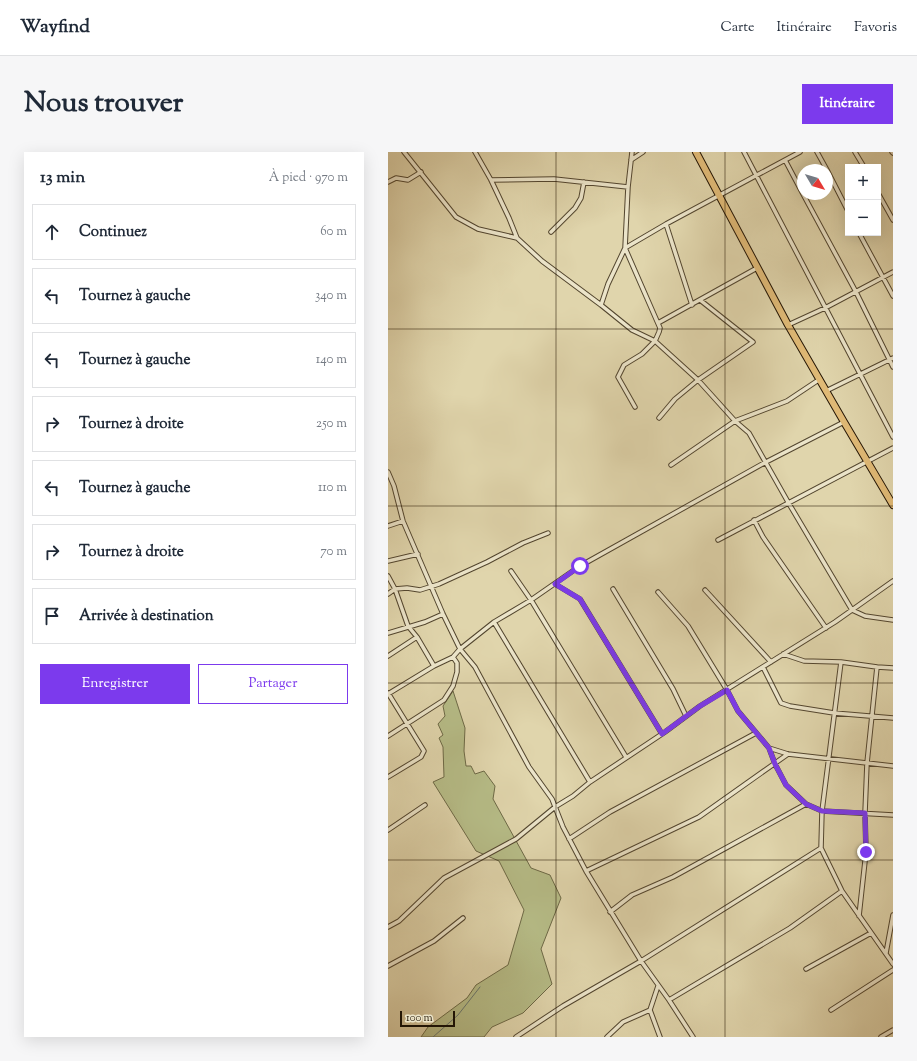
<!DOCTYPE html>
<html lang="fr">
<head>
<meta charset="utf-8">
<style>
	:root { --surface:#fff; --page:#f6f6f7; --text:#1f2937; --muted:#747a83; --line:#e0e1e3; --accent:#7c3aed }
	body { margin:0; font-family:"Sorts Mill Goudy",serif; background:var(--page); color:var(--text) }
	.controls { position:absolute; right:12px; top:12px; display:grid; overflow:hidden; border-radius:0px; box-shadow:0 4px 16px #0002 }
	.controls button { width:36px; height:36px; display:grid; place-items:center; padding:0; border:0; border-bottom:1px solid var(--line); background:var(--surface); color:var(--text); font:20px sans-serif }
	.compass { position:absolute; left:409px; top:12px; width:36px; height:36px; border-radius:50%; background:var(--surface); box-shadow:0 4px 16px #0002; rotate:128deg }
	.scale { position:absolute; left:12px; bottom:10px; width:55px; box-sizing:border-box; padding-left:4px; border:2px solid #241605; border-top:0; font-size:11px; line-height:14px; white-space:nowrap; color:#241605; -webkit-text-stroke:3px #ebe4c9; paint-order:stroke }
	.stop { position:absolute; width:12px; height:12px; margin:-9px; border:3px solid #7c3aed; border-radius:50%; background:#fff }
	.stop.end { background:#7c3aed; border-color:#fff; box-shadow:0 1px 4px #0008 }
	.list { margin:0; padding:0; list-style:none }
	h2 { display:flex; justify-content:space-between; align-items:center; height:52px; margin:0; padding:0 16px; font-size:17px }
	h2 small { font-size:13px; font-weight:400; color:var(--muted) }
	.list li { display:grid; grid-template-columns:26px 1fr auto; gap:12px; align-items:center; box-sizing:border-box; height:56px; margin:0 8px 8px; padding:0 8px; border:1px solid var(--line); border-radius:0px }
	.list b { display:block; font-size:15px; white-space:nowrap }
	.list em { font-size:13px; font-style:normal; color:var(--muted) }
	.actions { display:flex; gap:8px; padding:12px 16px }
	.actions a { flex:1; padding:9px 0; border:1px solid var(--accent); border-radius:0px; text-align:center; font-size:14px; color:var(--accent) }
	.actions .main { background:var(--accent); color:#fff }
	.icon { flex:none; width:22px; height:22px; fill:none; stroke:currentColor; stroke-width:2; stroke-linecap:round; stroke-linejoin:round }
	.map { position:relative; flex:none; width:505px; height:885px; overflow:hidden; border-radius:0px }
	header { display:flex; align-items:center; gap:24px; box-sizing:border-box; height:56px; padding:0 20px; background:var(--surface); border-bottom:1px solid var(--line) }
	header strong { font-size:19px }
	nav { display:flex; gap:22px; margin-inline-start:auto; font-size:14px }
	.intro { display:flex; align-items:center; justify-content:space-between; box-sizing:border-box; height:96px; padding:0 24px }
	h1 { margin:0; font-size:28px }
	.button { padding:10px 18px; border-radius:0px; background:var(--accent); color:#fff; font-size:14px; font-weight:700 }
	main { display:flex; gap:24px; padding:0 24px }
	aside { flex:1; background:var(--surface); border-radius:0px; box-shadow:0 4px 16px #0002 }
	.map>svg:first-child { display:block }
	.green { fill:#b6bc87; stroke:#6d6946 }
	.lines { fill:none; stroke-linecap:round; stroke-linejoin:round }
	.stream { stroke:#69766e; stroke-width:1 }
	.street-casing { stroke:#53462f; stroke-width:5.5 }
	.highway-casing { stroke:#241605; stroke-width:8 }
	.street { stroke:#ebe4c9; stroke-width:3.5 }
	.highway { stroke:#e0ba76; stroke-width:6 }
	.route { stroke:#7c3aed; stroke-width:5 }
	.grid { fill:none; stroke:#241605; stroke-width:1; stroke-opacity:0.55 }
</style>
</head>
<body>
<header>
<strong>Wayfind</strong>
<nav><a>Carte</a><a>Itinéraire</a><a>Favoris</a></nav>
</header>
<div class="intro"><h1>Nous trouver</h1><a class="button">Itinéraire</a></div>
<main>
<aside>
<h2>13 min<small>À pied · 970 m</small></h2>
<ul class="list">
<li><svg class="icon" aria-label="ahead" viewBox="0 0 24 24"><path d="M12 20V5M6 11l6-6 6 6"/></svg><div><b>Continuez</b></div><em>60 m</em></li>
<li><svg class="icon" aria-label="left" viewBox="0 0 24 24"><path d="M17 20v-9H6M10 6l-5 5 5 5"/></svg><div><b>Tournez à gauche</b></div><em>340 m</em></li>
<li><svg class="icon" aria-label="left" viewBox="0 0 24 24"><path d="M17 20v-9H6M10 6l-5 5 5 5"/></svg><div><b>Tournez à gauche</b></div><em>140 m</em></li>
<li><svg class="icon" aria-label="right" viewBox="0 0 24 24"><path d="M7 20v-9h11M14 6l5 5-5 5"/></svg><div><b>Tournez à droite</b></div><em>250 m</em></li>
<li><svg class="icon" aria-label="left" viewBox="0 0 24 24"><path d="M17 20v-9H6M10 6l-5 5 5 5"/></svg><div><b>Tournez à gauche</b></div><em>110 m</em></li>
<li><svg class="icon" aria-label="right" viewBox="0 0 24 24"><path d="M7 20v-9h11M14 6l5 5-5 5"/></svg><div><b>Tournez à droite</b></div><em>70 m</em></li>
<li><svg class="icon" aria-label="arrive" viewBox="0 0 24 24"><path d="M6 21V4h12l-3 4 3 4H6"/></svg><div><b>Arrivée à destination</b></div></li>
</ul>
<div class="actions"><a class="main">Enregistrer</a><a>Partager</a></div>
</aside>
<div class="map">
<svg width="505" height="885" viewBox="0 0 505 885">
	<rect width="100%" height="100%" fill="#e0d5ac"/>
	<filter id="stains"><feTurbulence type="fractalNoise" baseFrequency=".005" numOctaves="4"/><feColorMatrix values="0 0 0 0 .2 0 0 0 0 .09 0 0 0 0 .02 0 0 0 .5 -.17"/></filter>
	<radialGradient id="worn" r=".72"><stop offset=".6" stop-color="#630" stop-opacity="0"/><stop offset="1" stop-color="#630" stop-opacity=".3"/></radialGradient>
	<!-- green -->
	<path class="green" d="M65,539L77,576L76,599L78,614H83L87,622L96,619L107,634L105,647L143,716L162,723L173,746L153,797L164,832L135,861L104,875L96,885H33L40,875L79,846L88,833L120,813L136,758L111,709L88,699L45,630L56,625L55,595L51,586L55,583L50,572L57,564L55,554Z"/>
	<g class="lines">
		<!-- stream -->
		<path class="stream" d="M45,885L70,863L92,835"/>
		<defs>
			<path id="street" d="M16,0L68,65L90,77L129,86
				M87,0L103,28L121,66L129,86L154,109L213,153L244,178L267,189L310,228L347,269L361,281L400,350L464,458L477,464L505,468
				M244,0L240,35L237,96L272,176L271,180L267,189L254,202L236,213L230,225L247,255
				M356,0L505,285
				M429,0L439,18
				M467,0L476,15
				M504,0L505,1
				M243,8L255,0
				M397,8L415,42
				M439,18L460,59
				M103,28L166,27L240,35
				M0,30L8,26L20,28L33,20
				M490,41L505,68
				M415,42L468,140L505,215
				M278,72L304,153
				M163,80L187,56L193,46L196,30
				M471,81L505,144
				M213,153L220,132L237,96L278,72L412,0
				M270,171L369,116
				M400,173L437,156L505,120
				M438,239L505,206
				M271,266L287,247L310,228L365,190L312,148
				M283,313L347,269L399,249L432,227
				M0,320L6,334L15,369L55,462L72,497L87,515L141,615L164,647L175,675L198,719L253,809L281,848L305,885
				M366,368L375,385L438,476
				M0,374L15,369
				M330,388L505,296
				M0,409L30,402
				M123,419L143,448L238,605
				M0,424L7,437L20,474L29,485L46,514
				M167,432L192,447L274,582
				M225,437L285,537L298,564
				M317,438L383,510
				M270,440L300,474L339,538L350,559L381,596L400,602L505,614
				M0,442L7,437L19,436L32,438L51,432L99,410L135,391L160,381
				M106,470L202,630
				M0,481L37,470L55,462
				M395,502L416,509L453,510L489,515
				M0,504L29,485
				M453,510L434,659L433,696L454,739L505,812
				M375,515L393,551L402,554L446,561L505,566
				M0,541L36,599L33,605L0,625
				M0,542L46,514L65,505L72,497L106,470L143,448L192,414L378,310L456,270
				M0,584L56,548L65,534L69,520V511L65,505
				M381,596L387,612L398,633L418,652L434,659L505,663
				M0,678L37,653
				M181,687L222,660L368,581
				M198,719L311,665L400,602
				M222,760L244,743L285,725L418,652
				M471,764L478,700L477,661L479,611L489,515L505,516
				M0,775L11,769L56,726L128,687L167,655L185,644L202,630L277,580L312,554L447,470L505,429
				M498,801L505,763
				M0,814L46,789L75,766
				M418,817L483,781
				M270,834L262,858L272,885
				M281,848L402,776L454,739
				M443,858L505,818
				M128,885L175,854L253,809L433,696
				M219,885L235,870L262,858
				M493,885L505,878"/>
			<path id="highway" d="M308,0L400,173L456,270L505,353"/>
		</defs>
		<!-- street casing -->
		<use href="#street" class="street-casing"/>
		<!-- highway casing -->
		<use href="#highway" class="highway-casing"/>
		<!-- street -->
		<use href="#street" class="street"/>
		<!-- highway -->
		<use href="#highway" class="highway"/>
	</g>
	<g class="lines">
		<!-- route -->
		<path class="route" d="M192,414L167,432L192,447L274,582L312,554L339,538L350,559L381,596L387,612L398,633L418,652L434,659L477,661L478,700"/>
	</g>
	<!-- grid -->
	<path class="grid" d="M168,0V885M337,0V885M0,177H505M0,354H505M0,531H505M0,708H505"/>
	<rect width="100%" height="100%" filter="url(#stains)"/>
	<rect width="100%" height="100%" fill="url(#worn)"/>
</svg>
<div class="controls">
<button>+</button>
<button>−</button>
</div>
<svg class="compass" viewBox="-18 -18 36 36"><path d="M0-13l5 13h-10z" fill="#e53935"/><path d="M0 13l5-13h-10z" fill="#747a83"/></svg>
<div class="scale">100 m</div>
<div class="stop" style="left:192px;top:414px"></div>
<div class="stop end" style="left:478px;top:700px"></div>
</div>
</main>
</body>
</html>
